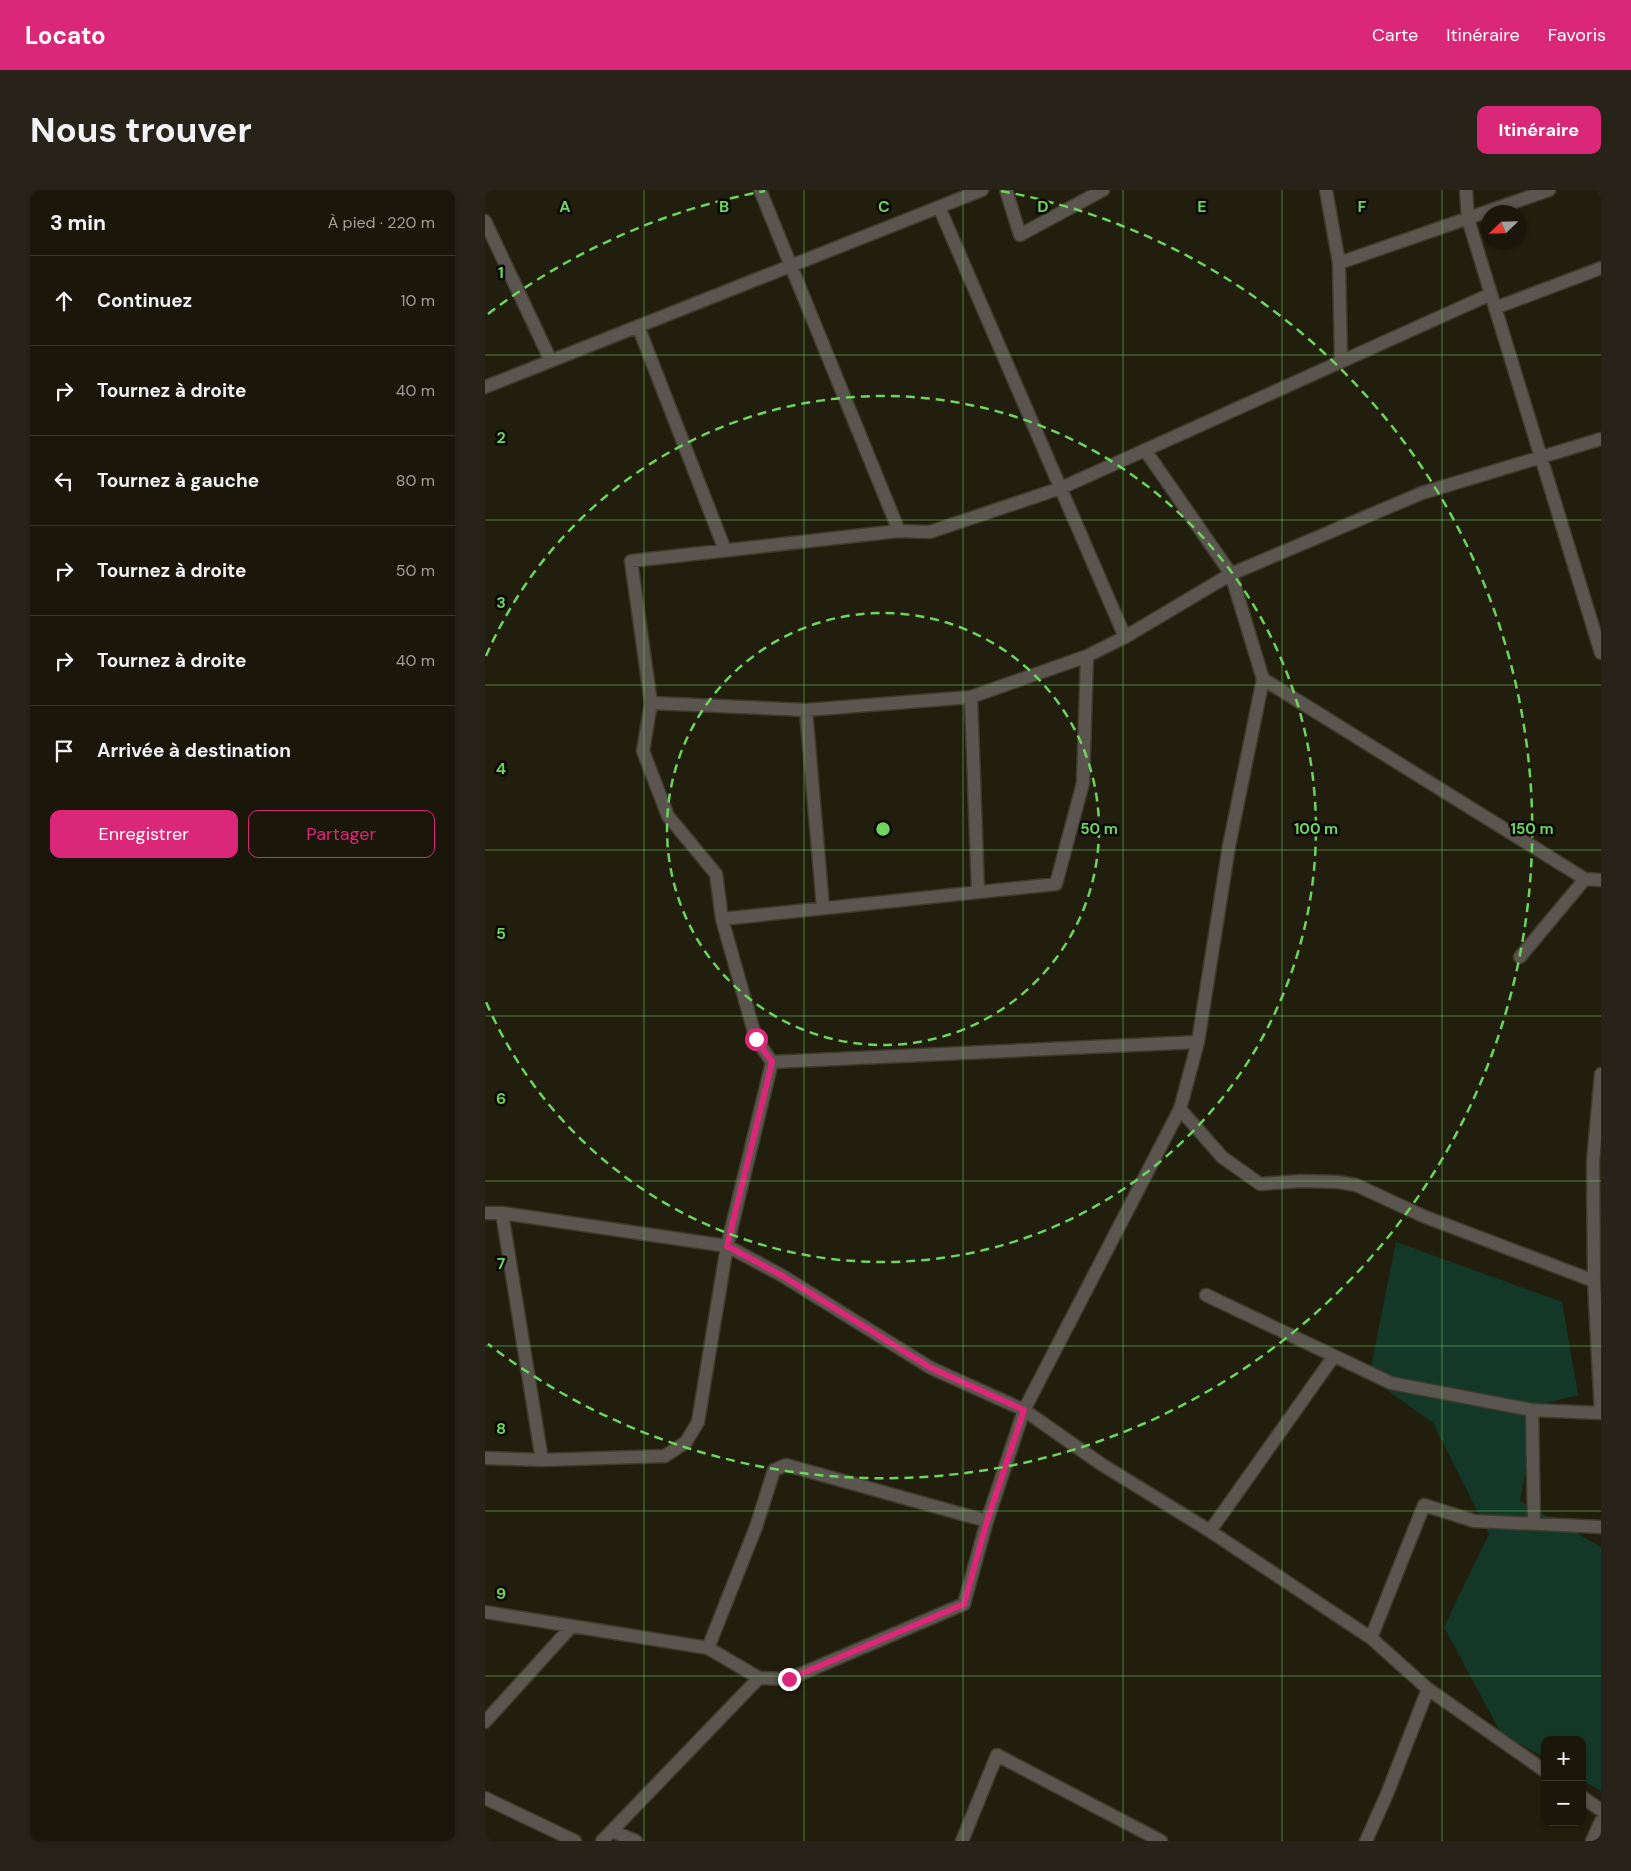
<!DOCTYPE html>
<html lang="fr">
<head>
<meta charset="utf-8">
<style>
	:root { --surface:#1a160a; --page:#272318; --text:#f1f3f6; --muted:#9f9f9c; --line:#38352b; --accent:#db2777 }
	body { margin:0; font-family:"DM Sans",sans-serif; background:var(--page); color:var(--text) }
	.controls { position:absolute; right:15px; bottom:15px; display:grid; overflow:hidden; border-radius:10px; box-shadow:0 1px 4px #0004 }
	.controls button { width:45px; height:45px; display:grid; place-items:center; padding:0; border:0; border-bottom:1px solid var(--line); background:var(--surface); color:var(--text); font:25px sans-serif }
	.compass { position:absolute; left:996px; top:15px; width:45px; height:45px; border-radius:50%; background:var(--surface); box-shadow:0 1px 4px #0004; rotate:247deg }
	.stop { position:absolute; width:15px; height:15px; margin:-11px; border:4px solid #db2777; border-radius:50%; background:#fff }
	.stop.end { background:#db2777; border-color:#fff; box-shadow:0 1px 5px #0008 }
	.list { margin:0; padding:0; list-style:none }
	h2 { display:flex; justify-content:space-between; align-items:center; height:65px; margin:0; padding:0 20px; font-size:21px }
	h2 small { font-size:16px; font-weight:400; color:var(--muted) }
	.list li { display:grid; grid-template-columns:32px 1fr auto; gap:15px; align-items:center; box-sizing:border-box; height:90px; padding:0 20px; border-top:1px solid var(--line) }
	.list b { display:block; font-size:19px; white-space:nowrap }
	.list em { font-size:16px; font-style:normal; color:var(--muted) }
	.actions { display:flex; gap:10px; padding:15px 20px }
	.actions a { flex:1; padding:11px 0; border:1px solid var(--accent); border-radius:10px; text-align:center; font-size:18px; color:var(--accent) }
	.actions .main { background:var(--accent); color:#fff }
	.icon { flex:none; width:28px; height:28px; fill:none; stroke:currentColor; stroke-width:2; stroke-linecap:round; stroke-linejoin:round }
	.map { position:relative; flex:none; width:1116px; height:1651px; overflow:hidden; border-radius:10px }
	header { display:flex; align-items:center; gap:30px; box-sizing:border-box; height:70px; padding:0 25px; background:var(--accent); color:#fff }
	header strong { font-size:24px }
	nav { display:flex; gap:28px; margin-inline-start:auto; font-size:18px }
	.intro { display:flex; align-items:center; justify-content:space-between; box-sizing:border-box; height:120px; padding:0 30px }
	h1 { margin:0; font-size:35px }
	.button { padding:12px 22px; border-radius:10px; background:var(--accent); color:#fff; font-size:18px; font-weight:700 }
	main { display:flex; gap:30px; padding:0 30px }
	aside { flex:1; background:var(--surface); border-radius:10px; box-shadow:0 1px 4px #0004 }
	.map>svg:first-child { display:block }
	.green { fill:#143828 }
	.lines { fill:none; stroke-linecap:round; stroke-linejoin:round }
	.minor-casing { stroke:#3e3b2b; stroke-width:15 }
	.minor { stroke:#5a554e; stroke-width:12 }
	.route { stroke:#db2777; stroke-width:6 }
	.grid { fill:none; stroke:#6fd360; stroke-width:1; stroke-opacity:0.55 }
	.ring { fill:none; stroke:#6fd360; stroke-width:2.5; stroke-dasharray:9 6 }
	.grid-label { font-size:16px; text-anchor:middle; font-weight:bold; fill:#6fd360; stroke:#090803; stroke-width:5; stroke-linejoin:round; paint-order:stroke }
	.centre { fill:#6fd360; stroke:#090803; stroke-width:2.5 }
	.ring-label { font-size:15px; text-anchor:middle; font-weight:bold; fill:#6fd360; stroke:#090803; stroke-width:5; stroke-linejoin:round; paint-order:stroke }
</style>
</head>
<body>
<header>
<strong>Locato</strong>
<nav><a>Carte</a><a>Itinéraire</a><a>Favoris</a></nav>
</header>
<div class="intro"><h1>Nous trouver</h1><a class="button">Itinéraire</a></div>
<main>
<aside>
<h2>3 min<small>À pied · 220 m</small></h2>
<ul class="list">
<li><svg class="icon" aria-label="ahead" viewBox="0 0 24 24"><path d="M12 20V5M6 11l6-6 6 6"/></svg><div><b>Continuez</b></div><em>10 m</em></li>
<li><svg class="icon" aria-label="right" viewBox="0 0 24 24"><path d="M7 20v-9h11M14 6l5 5-5 5"/></svg><div><b>Tournez à droite</b></div><em>40 m</em></li>
<li><svg class="icon" aria-label="left" viewBox="0 0 24 24"><path d="M17 20v-9H6M10 6l-5 5 5 5"/></svg><div><b>Tournez à gauche</b></div><em>80 m</em></li>
<li><svg class="icon" aria-label="right" viewBox="0 0 24 24"><path d="M7 20v-9h11M14 6l5 5-5 5"/></svg><div><b>Tournez à droite</b></div><em>50 m</em></li>
<li><svg class="icon" aria-label="right" viewBox="0 0 24 24"><path d="M7 20v-9h11M14 6l5 5-5 5"/></svg><div><b>Tournez à droite</b></div><em>40 m</em></li>
<li><svg class="icon" aria-label="arrive" viewBox="0 0 24 24"><path d="M6 21V4h12l-3 4 3 4H6"/></svg><div><b>Arrivée à destination</b></div></li>
</ul>
<div class="actions"><a class="main">Enregistrer</a><a>Partager</a></div>
</aside>
<div class="map">
<svg width="1116" height="1651" viewBox="0 0 1116 1651">
	<rect width="100%" height="100%" fill="#221e0d"/>
	<!-- green -->
	<path class="green" d="M911,1052L1077,1112L1093,1205L1053,1215L1035,1311L1116,1357V1601L1097,1590V1550H1060V1568L1016,1543L959,1437L1004,1344L948,1233L884,1187Z"/>
	<g class="lines">
		<defs>
			<path id="minor" d="M275,0L414,341L445,342L576,298L1006,104
				M521,0L535,45L618,0
				M841,0L854,73L856,171
				M981,0L983,29L1116,463
				M454,17L640,447
				M0,31L66,171
				M854,73L1064,0
				M1010,118L1116,78
				M153,136L240,360
				M0,197L497,0
				M660,260L746,384L778,489L1100,689L1116,690
				M414,341L146,371L166,513L321,520L486,507L602,466L640,447L746,384L937,303L1116,249
				M486,507L493,702
				M166,513L158,561L183,626L231,684L237,729L271,849L287,872L713,852
				M321,520L338,718
				M237,729L571,694L598,593L602,466
				M1035,767L1100,689
				M695,919L737,967L775,994L816,991L853,992L871,995L938,1026L1109,1091
				M0,1023H17L242,1056L296,1085L446,1178L539,1220L616,1274L725,1341L886,1448L943,1499L1060,1581
				M17,1023L57,1270
				M721,1105L906,1193L1047,1220L1116,1223
				M1047,1220L1049,1334
				M1116,1223L1109,1091L1108,972L1116,884
				M0,1268L57,1270L180,1266L201,1252L213,1232L242,1056L287,872
				M725,1341L849,1166
				M0,1422L223,1458L274,1488L304,1489L479,1414L502,1331L539,1220L695,919L713,852L744,656L778,489
				M886,1448L939,1315L989,1331L1116,1337
				M223,1458L271,1337L289,1280L301,1275L502,1331
				M0,1532L86,1437
				M1097,1607L1116,1620
				M0,1608L90,1651
				M127,1641L151,1651
				M117,1651L274,1488
				M477,1651L512,1565L676,1651
				M881,1651L902,1604L943,1499
				M1107,1651L1116,1631"/>
		</defs>
		<!-- minor casing -->
		<use href="#minor" class="minor-casing"/>
		<!-- minor -->
		<use href="#minor" class="minor"/>
	</g>
	<g class="lines">
		<!-- route -->
		<path class="route" d="M271,849L287,872L242,1056L296,1085L446,1178L539,1220L502,1331L479,1414L304,1489"/>
	</g>
	<!-- grid -->
	<path class="grid" d="M159,0V1651M319,0V1651M478,0V1651M638,0V1651M797,0V1651M957,0V1651M0,165H1116M0,330H1116M0,495H1116M0,660H1116M0,826H1116M0,991H1116M0,1156H1116M0,1321H1116M0,1486H1116"/>
	<!-- distance rings -->
	<g class="ring">
		<circle cx="398" cy="639" r="216"/>
		<path d="M1 466A433 433 0 1 1 1 812"/>
		<path d="M3 124A649 649 0 0 1 280 1M516 1A649 649 0 1 1 3 1154"/>
	</g>
	<g class="grid-label">
		<text x="80" y="22">A</text>
		<text x="239" y="22">B</text>
		<text x="399" y="22">C</text>
		<text x="558" y="22">D</text>
		<text x="717" y="22">E</text>
		<text x="877" y="22">F</text>
		<text x="16" y="88">1</text>
		<text x="16" y="253">2</text>
		<text x="16" y="418">3</text>
		<text x="16" y="584">4</text>
		<text x="16" y="749">5</text>
		<text x="16" y="914">6</text>
		<text x="16" y="1079">7</text>
		<text x="16" y="1244">8</text>
		<text x="16" y="1409">9</text>
	</g>
	<circle cx="398" cy="639" r="8" class="centre"/>
	<g class="ring-label">
		<text x="614" y="644">50 m</text>
		<text x="831" y="644">100 m</text>
		<text x="1047" y="644">150 m</text>
	</g>
</svg>
<div class="controls">
<button>+</button>
<button>−</button>
</div>
<svg class="compass" viewBox="-18 -18 36 36"><path d="M0-13l5 13h-10z" fill="#e53935"/><path d="M0 13l5-13h-10z" fill="#9f9f9c"/></svg>
<div class="stop" style="left:271px;top:849px"></div>
<div class="stop end" style="left:304px;top:1489px"></div>
</div>
</main>
</body>
</html>
